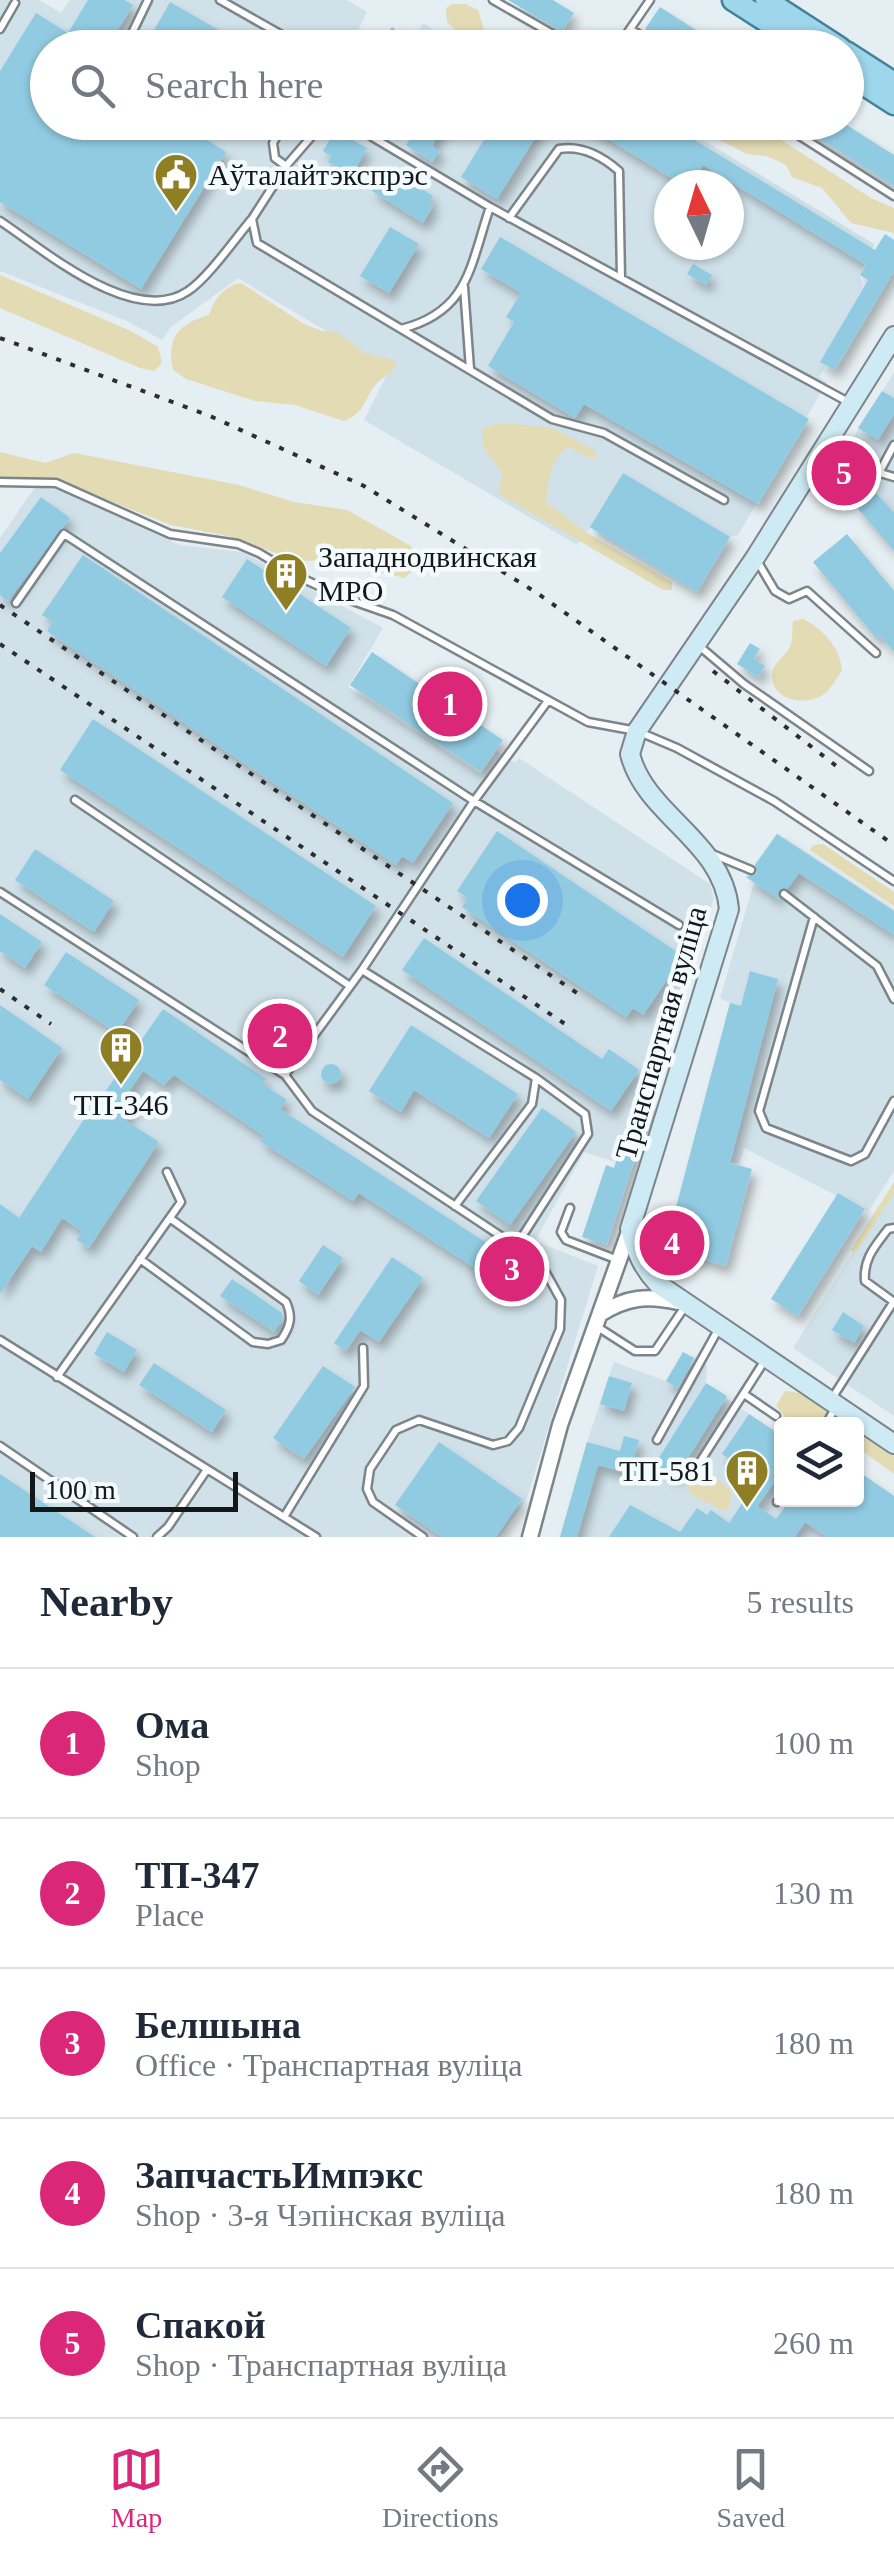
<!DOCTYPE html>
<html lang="en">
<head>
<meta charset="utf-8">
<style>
	:root { --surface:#fff; --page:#f6f6f7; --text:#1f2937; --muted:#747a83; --line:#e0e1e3; --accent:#db2777 }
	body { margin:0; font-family:Georgia,serif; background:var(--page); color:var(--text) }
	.controls { position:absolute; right:30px; bottom:30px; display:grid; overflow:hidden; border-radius:10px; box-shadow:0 2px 8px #0004 }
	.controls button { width:90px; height:90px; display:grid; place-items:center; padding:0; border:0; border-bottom:2px solid var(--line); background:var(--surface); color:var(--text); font:50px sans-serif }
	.compass { position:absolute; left:654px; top:170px; width:90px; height:90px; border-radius:50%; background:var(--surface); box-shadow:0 2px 8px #0004; rotate:355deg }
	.scale { position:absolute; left:30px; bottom:25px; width:208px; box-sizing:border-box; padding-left:10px; border:5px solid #141719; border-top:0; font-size:28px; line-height:35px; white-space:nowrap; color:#141719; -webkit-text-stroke:8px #f3fbfe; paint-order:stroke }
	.you { position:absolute; left:522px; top:900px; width:35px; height:35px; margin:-25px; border:8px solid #fff; border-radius:50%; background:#1a73e8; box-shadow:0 0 0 15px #1a73e833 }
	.badge { display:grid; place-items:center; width:65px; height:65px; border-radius:50%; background:var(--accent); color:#fff; font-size:32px; font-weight:700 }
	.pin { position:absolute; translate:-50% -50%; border:5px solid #fff; box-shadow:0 2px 10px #0006 }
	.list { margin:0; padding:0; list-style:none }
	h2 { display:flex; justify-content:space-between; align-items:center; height:130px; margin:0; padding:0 40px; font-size:42px }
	h2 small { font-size:32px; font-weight:400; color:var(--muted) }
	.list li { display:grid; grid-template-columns:65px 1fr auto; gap:30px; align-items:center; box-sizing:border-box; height:150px; padding:0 40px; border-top:2px solid var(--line) }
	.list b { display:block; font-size:38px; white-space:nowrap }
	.list p { margin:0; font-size:32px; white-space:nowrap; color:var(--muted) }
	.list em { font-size:32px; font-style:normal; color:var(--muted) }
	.icon { flex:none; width:55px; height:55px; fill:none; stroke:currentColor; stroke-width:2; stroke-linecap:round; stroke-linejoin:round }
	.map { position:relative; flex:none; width:894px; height:1537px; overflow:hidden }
	.search { position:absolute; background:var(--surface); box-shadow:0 2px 8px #0004; left:30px; right:30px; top:30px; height:110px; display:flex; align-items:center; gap:25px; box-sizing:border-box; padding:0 35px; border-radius:55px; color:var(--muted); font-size:38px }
	.sheet { height:880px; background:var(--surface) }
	nav { display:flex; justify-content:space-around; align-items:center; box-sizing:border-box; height:140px; border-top:2px solid var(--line); background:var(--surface); font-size:28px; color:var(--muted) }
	nav a { display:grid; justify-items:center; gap:5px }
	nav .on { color:var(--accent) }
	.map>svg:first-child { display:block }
	.built { fill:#d0e1e9; fill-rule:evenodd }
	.green { fill:#e2dbb4 }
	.building { fill:#91cbe2; filter:url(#shadow) }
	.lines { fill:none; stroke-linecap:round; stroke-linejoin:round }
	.lane-casing { stroke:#7c8589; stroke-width:11 }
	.street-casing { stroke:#7c8589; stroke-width:19 }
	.secondary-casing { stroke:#7c8589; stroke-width:22 }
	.primary-casing { stroke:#438298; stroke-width:25 }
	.lane { stroke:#fff; stroke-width:6 }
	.street { stroke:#fff; stroke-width:14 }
	.secondary { stroke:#ceebf5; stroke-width:18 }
	.primary { stroke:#9ed6eb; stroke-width:20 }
	.rail { stroke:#2b2e31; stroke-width:4; stroke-dasharray:5 10; stroke-linecap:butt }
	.labels { text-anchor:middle; stroke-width:9; stroke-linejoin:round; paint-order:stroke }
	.poi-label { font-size:30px; fill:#141719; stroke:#f3fbfe; text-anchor:start }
	.street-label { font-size:30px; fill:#141719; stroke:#f3fbfe }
</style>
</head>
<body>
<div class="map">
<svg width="894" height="1537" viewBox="0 0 894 1537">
	<defs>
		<filter id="shadow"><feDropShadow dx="5" dy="8" stdDeviation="5" flood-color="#0004"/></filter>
	</defs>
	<rect width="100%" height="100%" fill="#e5eef2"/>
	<!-- built -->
	<path class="built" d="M0,0H39L61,13L70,0H347L367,12L353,41L363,47L48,48V122L675,123L874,244L860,275L863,288L821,361L826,365L819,377L827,382L738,535L729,537L697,592L590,528L577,545L364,420L387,375L384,366L238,278L171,327L162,340L127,321L0,271ZM669,185H729V245H669Z
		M423,23L463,47H408Z
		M894,372V551L855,505L824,485Z
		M35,487L58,490L180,545L242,552L383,628L348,687L480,774L497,751L515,763L519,758L710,884L714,898L627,1166L584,1152L535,1241L598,1266L526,1501L499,1537H0V538Z
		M777,833L894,910V1171L868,1212L744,1148L739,1164L691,1152L730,1003L720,998L754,883L746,877Z
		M894,1186V1416L793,1348Z
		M683,1352L707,1365L706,1384L781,1436L782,1500H856L857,1470L894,1496V1537H560L587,1442L614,1362L666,1381Z"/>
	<!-- green -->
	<path class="green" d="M452,4H466L478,10L484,30L479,35L458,32L447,22L446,8Z
		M686,123H755L871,198L894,208V233L851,223L822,188L792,177L786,165L767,156L747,154Z
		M0,275L131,331L158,347L162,363L154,371L140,368L0,308Z
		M241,283L304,324L322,331L337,332L365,353L394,360L396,366C391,375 384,376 377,383C363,399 367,411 344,421L295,405L255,401L186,379L173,370C166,338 179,323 209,315C214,299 224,286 241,283Z
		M502,423L553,428L594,450L597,456L592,459L569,447C550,458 548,482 546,502L587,533L672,582V590H663L499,494L502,473C491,456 479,450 483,428Z
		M0,452L45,463L74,453L239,485L294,502L347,510L411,546L420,565L404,578L336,560L298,561L228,536L171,525L52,478L0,481Z
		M803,619C823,629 840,647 842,670C837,678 831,689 823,695C806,706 774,701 772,678C771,662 787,657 791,644C793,637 792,628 793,621Z
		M823,844L894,892V906L810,850L813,845Z
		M894,1182V1193L855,1254L851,1250Z
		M785,1391C812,1392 832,1410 854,1424H821L811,1419H787L776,1406Z
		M856,1426L894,1452V1474L857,1447Z
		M700,1474L721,1481L731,1492L730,1507L725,1511L693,1496L687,1486L691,1476Z"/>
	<!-- building -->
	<path class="building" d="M88,0H125L133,5L107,48H48V122H178L226,152L141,289L0,202V71L36,13L68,33Z
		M508,0H553L574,13L562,32Z
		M170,2L250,48H144Z
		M660,7L724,48H674L659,38L645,29Z
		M392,27L402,35L393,48L382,41Z
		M421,122H446L432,146L440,151L432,162L406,145Z
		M495,122H545L497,199L461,177Z
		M580,122H665L875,250L885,234L894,240V271L835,370L820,362L868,280L860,275L866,265L703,165L691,185H683Z
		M793,122H842L894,155V186Z
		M332,136L342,141L345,136L367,148L352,175L328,162L331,156L323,151Z
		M393,171L433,196L429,202L434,205L423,223L372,191L382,174L389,178Z
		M390,227L419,244L389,293L360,276Z
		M500,237L809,419L758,504L584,404L575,418L488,366L514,322L506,317L521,293L481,269Z
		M693,264L712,275L706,285L687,274Z
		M882,391L894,398V414L878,440L858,428Z
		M844,448L866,461L857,465L859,474L848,491L826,478L836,461L846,458Z
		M623,473L730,537L697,592L590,527Z
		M874,491L894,513V551L855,505Z
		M41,497L70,518L8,601L0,595V553Z
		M847,534L894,591V652L880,635L876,638L813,562Z
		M83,555L453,803L413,863L402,856L396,865L47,631L53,622L42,615Z
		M247,559L351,628L326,666L222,597Z
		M750,643L760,649L754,658L765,666L758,677L737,664Z
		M372,652L503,740L481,772L350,685Z
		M93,719L376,906L343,957L60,770Z
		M497,831L683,956L643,1015L633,1008L626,1017L462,907L468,898L457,891Z
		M777,834L894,911V935L799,873L788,888L778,891L780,900L746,877L757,873L755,865Z
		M35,849L114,901L94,932L15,880Z
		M0,914L42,942L25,968L0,951Z
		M424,938L602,1059L609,1049L639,1070L611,1111L402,970Z
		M66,952L139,1000L117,1033L44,985Z
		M750,971L778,979L730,1163L752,1169L726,1266L665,1249L730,1003L741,1006Z
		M0,1005L62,1048L28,1099L0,1080Z
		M163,1009L266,1079L263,1084L287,1100L280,1109L516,1262L501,1285L359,1193L353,1201L260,1141L264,1136L174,1075L164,1085L143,1071L126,1096L136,1103L125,1120L159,1142L89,1248L77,1240L82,1231L62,1218L41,1252L32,1246L0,1294V1204L19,1218L96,1101L98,1102Z
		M411,1025L518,1094L489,1138L414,1090L401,1112L369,1091Z
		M321 1074a10 10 0 1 1 20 0a10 10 0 1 1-20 0Z
		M637,1098L653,1103L607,1245L582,1237L606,1165L614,1168Z
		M542,1108L576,1132L510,1225L476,1201Z
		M838,1193L865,1209L798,1316L771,1299Z
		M323,1245L343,1258L318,1295L299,1281Z
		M392,1257L423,1278L379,1342L360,1330L346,1351L334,1343Z
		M232,1279L282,1313L283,1319L274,1332L220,1296Z
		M843,1312L864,1326L854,1343L832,1330Z
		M107,1332L137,1350L124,1372L94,1354Z
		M683,1352L694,1358L678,1388L666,1381Z
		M154,1363L226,1410L212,1432L139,1385Z
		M323,1366L355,1387L304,1459L273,1438Z
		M609,1376L632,1383L624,1411L600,1404Z
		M706,1383L727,1396L676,1477L655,1464Z
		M749,1414L782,1436V1472L757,1506L776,1519L790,1500H856V1470L894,1496V1537H827L805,1522L795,1537H609L630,1505L680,1532L697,1508L707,1515L711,1510L729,1523L758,1479L722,1454Z
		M624,1436L639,1440L630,1474L598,1465L577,1537H560L587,1442L620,1451Z
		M439,1442L522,1499L496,1537H442L395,1505Z
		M0,1474L95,1537H0Z"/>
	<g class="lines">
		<defs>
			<path id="lane" d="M220,0L305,48
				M493,0L577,48
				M0,29L15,3
				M632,30L660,48
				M132,33L148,0
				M617,48L650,0
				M285,122L273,143L275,158L286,166
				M324,122L286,166L252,219L257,243L552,419L604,433L724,500
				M347,122L490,207L850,403
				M778,122L894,196
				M509,218L559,149C582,145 602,156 619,171L621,278
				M0,221C44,250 134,328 188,291C207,279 235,239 251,220
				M464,287L470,369
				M401,329C469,312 470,266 490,207
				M827,446L840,455
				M863,468L894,477
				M879,473L894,445
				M0,482L56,483L170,534L238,544L259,553L299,577L350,600L393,615L588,722L637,731L677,748L774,801L894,881
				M756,559L775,591L789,599L807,591L876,653
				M16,603L64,534L474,801L679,925
				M698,645L744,684L869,771
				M75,800L350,986
				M710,853L751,870
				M0,892L285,1075L312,1111L540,1262L561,1300L560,1329L519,1428L508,1441L493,1445L419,1420L396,1430L370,1469L367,1489L373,1502L423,1537
				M784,894L877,966L894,999
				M814,917L759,1111L766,1128L851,1161L865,1154L894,1101
				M285,1075L362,970
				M455,1206L532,1104L536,1078L362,970L474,801L547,702
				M570,1208L561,1232L566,1240L618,1260
				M516,1246L588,1134L585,1114L536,1078
				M140,1259L253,1342L268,1344L281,1340C290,1327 293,1317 286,1302L171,1219
				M894,1302L865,1281C863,1259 875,1246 888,1229L894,1228
				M596,1326L635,1351H655L686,1305
				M0,1340L316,1537
				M57,1377L181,1202L167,1172
				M744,1394L776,1416
				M831,1400L894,1301
				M826,1424L836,1407
				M657,1440L719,1328
				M0,1446L133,1537
				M700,1462L765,1360
				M777,1502L782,1496
				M284,1517L364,1386L363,1348
				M157,1537L168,1527L206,1471"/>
			<path id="street" d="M600,1314C627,1297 647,1295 678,1302
				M530,1537L560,1425L630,1229"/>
			<path id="secondary" d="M894,336L755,558L637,731L630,754C645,815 723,841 729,909L630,1229C636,1251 642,1267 658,1284L894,1444"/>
			<path id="primary" d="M733,0L808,48
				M766,0L840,48
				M846,52L894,83
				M846,73L894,104"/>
		</defs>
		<!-- lane casing -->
		<use href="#lane" class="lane-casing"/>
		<!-- street casing -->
		<use href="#street" class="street-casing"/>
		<!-- secondary casing -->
		<use href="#secondary" class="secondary-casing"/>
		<!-- primary casing -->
		<use href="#primary" class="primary-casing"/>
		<!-- lane -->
		<use href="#lane" class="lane"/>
		<!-- street -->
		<use href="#street" class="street"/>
		<!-- secondary -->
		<use href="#secondary" class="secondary"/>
		<!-- primary -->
		<use href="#primary" class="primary"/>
		<!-- rail -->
		<path class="rail" d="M0,338L210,416L364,486L537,593L894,845
			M0,605L577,993
			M0,644L568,1026
			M713,671L839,768
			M0,989L51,1024"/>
	</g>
	<!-- icons -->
	<defs>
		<symbol id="civic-pin" viewBox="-11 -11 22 30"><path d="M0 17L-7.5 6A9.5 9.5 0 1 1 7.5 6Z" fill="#8e7e24" stroke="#f3fbfe"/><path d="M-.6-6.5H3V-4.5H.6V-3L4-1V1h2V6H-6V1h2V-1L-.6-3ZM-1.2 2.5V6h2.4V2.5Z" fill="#fff"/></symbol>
		<symbol id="building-pin" viewBox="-11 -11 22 30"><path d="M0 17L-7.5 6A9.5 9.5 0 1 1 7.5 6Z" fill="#8e7e24" stroke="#f3fbfe"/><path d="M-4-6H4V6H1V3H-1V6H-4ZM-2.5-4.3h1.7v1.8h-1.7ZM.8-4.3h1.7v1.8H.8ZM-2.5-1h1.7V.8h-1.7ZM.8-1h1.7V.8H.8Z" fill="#fff"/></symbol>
	</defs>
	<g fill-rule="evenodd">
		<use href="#civic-pin" x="151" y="150" width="50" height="68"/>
		<use href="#building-pin" x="261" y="549" width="50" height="68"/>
		<use href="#building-pin" x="96" y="1023" width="50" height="68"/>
		<use href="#building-pin" x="722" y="1446" width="50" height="68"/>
	</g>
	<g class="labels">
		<!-- poi labels -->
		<g class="poi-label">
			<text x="208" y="185">Аўталайтэкспрэс</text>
			<text x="318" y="567">Западнодвинская<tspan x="318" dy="34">МРО</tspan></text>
			<text x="121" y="1115" text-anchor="middle">ТП-346</text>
			<text x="714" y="1481" text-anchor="end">ТП-581</text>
		</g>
		<!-- street labels -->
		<g class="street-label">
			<text transform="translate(661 1033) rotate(-74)" y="10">Транспартная вуліца</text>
		</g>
	</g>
</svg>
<div class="controls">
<button><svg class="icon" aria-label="layers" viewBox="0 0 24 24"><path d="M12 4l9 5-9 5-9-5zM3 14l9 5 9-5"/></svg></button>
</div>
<svg class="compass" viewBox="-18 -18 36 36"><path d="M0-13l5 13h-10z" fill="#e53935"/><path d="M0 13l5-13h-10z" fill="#747a83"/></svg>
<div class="scale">100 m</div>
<div class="you"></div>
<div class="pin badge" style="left:450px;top:704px">1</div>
<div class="pin badge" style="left:280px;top:1036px">2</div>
<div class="pin badge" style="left:512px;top:1269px">3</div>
<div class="pin badge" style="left:672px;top:1243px">4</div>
<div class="pin badge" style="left:844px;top:473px">5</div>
<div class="search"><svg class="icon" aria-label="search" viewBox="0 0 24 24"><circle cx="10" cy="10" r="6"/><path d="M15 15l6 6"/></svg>Search here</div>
</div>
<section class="sheet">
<h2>Nearby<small>5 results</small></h2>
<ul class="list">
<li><span class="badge">1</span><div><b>Ома</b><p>Shop</p></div><em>100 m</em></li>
<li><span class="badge">2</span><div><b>ТП-347</b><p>Place</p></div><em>130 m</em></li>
<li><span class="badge">3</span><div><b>Белшына</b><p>Office · Транспартная вуліца</p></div><em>180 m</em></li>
<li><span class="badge">4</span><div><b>ЗапчастьИмпэкс</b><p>Shop · 3-я Чэпінская вуліца</p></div><em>180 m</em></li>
<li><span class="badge">5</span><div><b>Спакой</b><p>Shop · Транспартная вуліца</p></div><em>260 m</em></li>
</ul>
</section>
<nav>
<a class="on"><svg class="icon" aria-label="map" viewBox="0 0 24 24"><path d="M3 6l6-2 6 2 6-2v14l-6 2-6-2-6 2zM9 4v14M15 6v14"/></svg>Map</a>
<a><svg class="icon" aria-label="directions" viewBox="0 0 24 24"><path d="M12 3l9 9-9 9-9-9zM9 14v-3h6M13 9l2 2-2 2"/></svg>Directions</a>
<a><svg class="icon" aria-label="saved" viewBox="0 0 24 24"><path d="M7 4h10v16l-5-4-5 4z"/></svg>Saved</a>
</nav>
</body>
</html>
